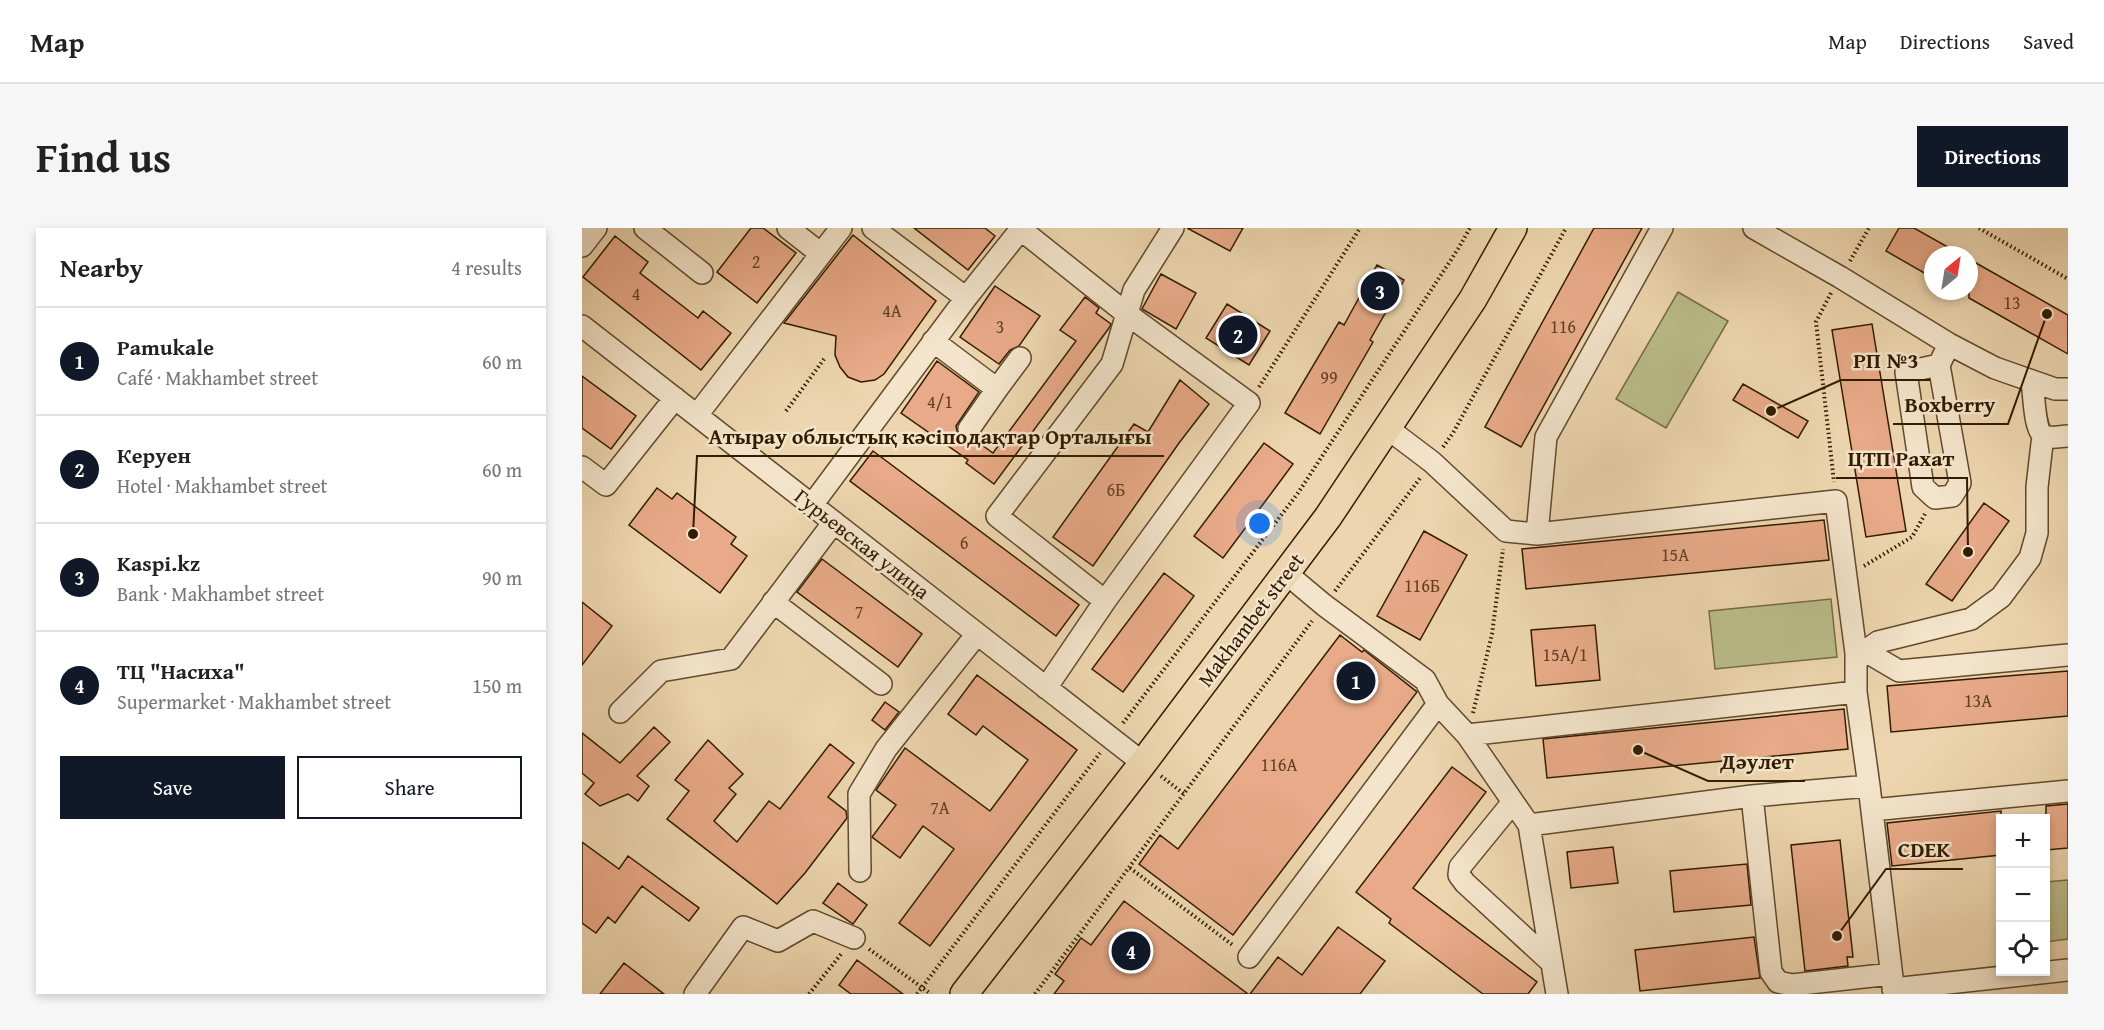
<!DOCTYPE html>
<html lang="en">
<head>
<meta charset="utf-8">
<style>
	:root { --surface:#fff; --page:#f6f6f6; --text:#222; --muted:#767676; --line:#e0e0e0; --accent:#111827 }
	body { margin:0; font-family:"Gentium Book Plus",serif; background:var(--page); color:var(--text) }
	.controls { position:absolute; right:18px; bottom:18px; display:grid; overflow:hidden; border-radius:0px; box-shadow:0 3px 9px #0003 }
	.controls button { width:54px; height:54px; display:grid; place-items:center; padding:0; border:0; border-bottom:2px solid var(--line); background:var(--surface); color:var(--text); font:30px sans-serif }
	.compass { position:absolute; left:1342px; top:18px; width:54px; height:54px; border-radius:50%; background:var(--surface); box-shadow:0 3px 9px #0003; rotate:30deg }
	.you { position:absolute; left:678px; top:296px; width:21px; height:21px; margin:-15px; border:4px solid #fff; border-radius:50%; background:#1a73e8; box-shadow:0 0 0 9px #1a73e833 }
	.badge { display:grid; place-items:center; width:39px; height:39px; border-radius:50%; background:var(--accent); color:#fff; font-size:20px; font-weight:700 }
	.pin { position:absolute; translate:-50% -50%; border:3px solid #fff; box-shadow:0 2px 6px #0006 }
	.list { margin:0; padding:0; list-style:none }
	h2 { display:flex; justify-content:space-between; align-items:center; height:78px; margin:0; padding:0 24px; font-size:26px }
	h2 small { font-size:20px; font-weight:400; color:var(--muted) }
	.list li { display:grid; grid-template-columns:39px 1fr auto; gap:18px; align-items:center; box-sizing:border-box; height:108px; padding:0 24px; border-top:2px solid var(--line) }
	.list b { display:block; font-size:22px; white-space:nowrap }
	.list p { margin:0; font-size:20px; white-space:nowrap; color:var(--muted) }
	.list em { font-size:20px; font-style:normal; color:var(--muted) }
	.actions { display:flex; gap:12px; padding:18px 24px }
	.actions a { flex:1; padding:14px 0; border:2px solid var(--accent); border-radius:0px; text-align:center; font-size:21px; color:var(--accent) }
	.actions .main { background:var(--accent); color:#fff }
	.icon { flex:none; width:33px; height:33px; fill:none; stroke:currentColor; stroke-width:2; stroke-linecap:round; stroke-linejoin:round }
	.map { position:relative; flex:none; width:1486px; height:766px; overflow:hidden; border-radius:0px }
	header { display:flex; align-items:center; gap:36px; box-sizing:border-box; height:84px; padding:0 30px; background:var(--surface); border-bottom:2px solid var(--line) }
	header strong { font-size:28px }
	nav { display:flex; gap:33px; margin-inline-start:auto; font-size:21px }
	.intro { display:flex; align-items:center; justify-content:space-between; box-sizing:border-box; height:144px; padding:0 36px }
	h1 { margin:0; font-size:42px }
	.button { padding:15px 27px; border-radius:0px; background:var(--accent); color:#fff; font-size:21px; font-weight:700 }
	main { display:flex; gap:36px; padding:0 36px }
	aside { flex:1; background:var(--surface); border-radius:0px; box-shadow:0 3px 9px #0003 }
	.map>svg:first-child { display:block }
	.green { fill:#babd89; stroke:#766c44; stroke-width:1.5 }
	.building { fill:#e8aa88; stroke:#321c00; stroke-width:1.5 }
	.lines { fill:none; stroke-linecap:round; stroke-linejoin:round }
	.minor-casing { stroke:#614a2c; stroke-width:24 }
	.major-casing { stroke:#321c00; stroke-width:30 }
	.path { stroke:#321c00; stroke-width:4; stroke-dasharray:1.5 3; stroke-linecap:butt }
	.minor { stroke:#f3e4cb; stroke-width:21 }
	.major { stroke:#edd6af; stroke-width:27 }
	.labels { text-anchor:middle; stroke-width:5; stroke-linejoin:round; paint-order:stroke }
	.number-label { font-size:18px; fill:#604022 }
	.street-label { font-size:21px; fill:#321c00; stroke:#f3e4cb }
	.leader { fill:none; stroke:#321c00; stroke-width:2 }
	.callout-dot { fill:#321c00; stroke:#f3e4cb; stroke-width:2 }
	.callout-label { font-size:22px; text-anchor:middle; font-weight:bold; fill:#321c00; stroke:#f3e4cb; stroke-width:5; stroke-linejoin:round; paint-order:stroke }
</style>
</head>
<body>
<header>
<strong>Map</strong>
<nav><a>Map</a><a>Directions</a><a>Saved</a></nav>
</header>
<div class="intro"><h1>Find us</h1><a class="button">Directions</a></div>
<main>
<aside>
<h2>Nearby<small>4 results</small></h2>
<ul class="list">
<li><span class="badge">1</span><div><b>Pamukale</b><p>Café · Makhambet street</p></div><em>60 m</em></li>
<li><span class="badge">2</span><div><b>Керуен</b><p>Hotel · Makhambet street</p></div><em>60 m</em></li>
<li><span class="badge">3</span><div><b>Kaspi.kz</b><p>Bank · Makhambet street</p></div><em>90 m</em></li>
<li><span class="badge">4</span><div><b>ТЦ &quot;Насиха&quot;</b><p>Supermarket · Makhambet street</p></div><em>150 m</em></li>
</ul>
<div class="actions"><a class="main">Save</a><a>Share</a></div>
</aside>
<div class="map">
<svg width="1486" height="766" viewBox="0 0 1486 766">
	<rect width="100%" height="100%" fill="#edd6af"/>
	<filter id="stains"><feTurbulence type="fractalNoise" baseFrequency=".00333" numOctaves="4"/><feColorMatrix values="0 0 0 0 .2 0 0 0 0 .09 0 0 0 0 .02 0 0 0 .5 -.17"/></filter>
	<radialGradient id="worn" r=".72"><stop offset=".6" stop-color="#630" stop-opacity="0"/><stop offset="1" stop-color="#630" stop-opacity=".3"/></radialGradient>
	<!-- green -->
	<path class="green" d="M1096,64L1146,93L1084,200L1034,171Z
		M1249,371L1255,429L1133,441L1127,383Z
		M1486,652V711L1464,714V654Z"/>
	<!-- building -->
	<path class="building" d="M169,0H181L214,25L175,75L135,44Z
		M332,0H403L413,8L386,42Z
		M605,0H661L648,23Z
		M1012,0H1060L939,219L903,199Z
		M1317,0H1332L1380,27H1351V50L1304,23Z
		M271,7L354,73L302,146L293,152L279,154L266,149L258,139L253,127L254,108L202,95Z
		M33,8L66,34L58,45L116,90L121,83L149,105L119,142L1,49Z
		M1387,31L1486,87V126L1387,70Z
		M795,37L822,52L788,112L791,114L738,206L703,185L757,94L762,97Z
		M579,46L614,65L594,101L560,81Z
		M413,58L458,88L437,118L428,122L417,136L378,109Z
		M503,69L517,80L514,85L529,96L527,100L412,256L384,235L386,232L319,185L355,133L397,164L374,198L376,207L385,214L393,212L411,225L494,113L478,102Z
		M645,76L688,103L667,137L624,110Z
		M1290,96L1324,303L1284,309L1250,102Z
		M0,148L54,188L29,221L0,200Z
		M598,152L627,176L597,215L511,338L471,309L552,196L566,204Z
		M1161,156L1226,193L1216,210L1151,172Z
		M682,215L711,236L641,330L612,308Z
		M291,223L497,377L474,408L268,253Z
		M75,260L90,271L95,265L154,309L149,316L165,328L138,365L47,297Z
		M1402,275L1427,293L1370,373L1344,356Z
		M1242,292L1247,332L944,361L940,321Z
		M842,303L885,327L838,412L795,388Z
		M240,331L340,406L316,439L215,364Z
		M582,345L612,368L541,464L510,441Z
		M0,374L30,398L0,437Z
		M1013,397L1018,452L954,458L949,402Z
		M758,407L780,424L782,422L835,464L651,707L557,636L578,607L596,621Z
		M1486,443V488L1309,504L1305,458Z
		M395,447L495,522L348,718L317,695L372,621L341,598L318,630L290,609L314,577L294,562L323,520L408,583L446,532L401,498L394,507L366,486Z
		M303,474L317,484L303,502L290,492Z
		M1262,481L1266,521L965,550L961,511Z
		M72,499L88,514L55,548L67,558L56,573L46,566L18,578L3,566L12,555L0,545V505L38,535Z
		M126,512L161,546L147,560L154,566L132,593L155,614L187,573L198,581L248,516L272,535L246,569L264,583L265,590L223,645L195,676L85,591L107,563L93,552Z
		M870,539L904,564L831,660L955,754L946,766H901L807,695L809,691L774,664Z
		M1486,576V620L1464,622V578Z
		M1419,583V627L1310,638L1305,595Z
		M1258,612L1271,729H1265L1266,738L1223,743L1209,617Z
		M0,614L37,641L46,628L117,680L107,693L60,658L33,695L26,689L14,705L0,695Z
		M1031,619L1036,655L989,660L985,624Z
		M1165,636L1169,677L1092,684L1088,643Z
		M256,655L285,677L271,696L241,675Z
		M542,673L666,766H472L482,753L473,746L499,710L509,717Z
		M756,699L803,733L778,766H668L696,729L720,747Z
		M1172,709L1178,750L1058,763L1053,722Z
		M275,732L321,766H269L257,757Z
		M42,735L82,766H18Z"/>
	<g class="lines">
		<defs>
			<path id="minor" d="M63,0L120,45
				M206,0L239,26
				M291,0L384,70
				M437,0L545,86L667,175L523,373L464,460
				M1172,0L1258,49L1367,116L1413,140L1473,161H1486
				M0,18L14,0
				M0,98L561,535
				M351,113L415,161L438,130
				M1357,137L1324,144L1341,259L1353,270L1370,268L1378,255L1357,137L1367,116
				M1450,153C1452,165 1452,202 1462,208C1469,211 1479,208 1486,208
				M115,187L259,0
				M805,200L850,234L924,303L955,306L964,209L1080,0
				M387,201L415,161
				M0,239L24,257L93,170
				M230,277L384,70L439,1
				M955,306L1254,273L1274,425V464
				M705,346L742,377L843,452L856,476L885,507L947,597L975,766
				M523,373L415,288L530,136L552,62L591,0
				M191,374L299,456
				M1283,423L1296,414L1389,391L1419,369L1448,330L1455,305V259L1461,207
				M1274,425L1283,423L1317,443L1486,427
				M38,484L79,443L149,431L252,294
				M885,507L1274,464L1287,558L1170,568L947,597
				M1287,558L1312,766
				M1170,568L1189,744L1196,754L1210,757L1309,746
				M931,574L878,639L877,647L883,655L970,735
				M1290,582L1486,563
				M278,643L277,566L304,521L395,406
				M667,729L856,476
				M1311,761L1486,742
				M113,766L161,699L196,713L231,693L272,710"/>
			<path id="major" d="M382,766L561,535L746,289L891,71L931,0"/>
		</defs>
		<!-- minor casing -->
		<use href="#minor" class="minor-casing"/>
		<!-- major casing -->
		<use href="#major" class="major-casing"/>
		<!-- path -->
		<path class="path" d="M1397,0L1486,51
			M1268,33L1287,0
			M1249,65L1234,94L1252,254
			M677,159L778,0
			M204,183L242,131
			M861,219L871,205L984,0
			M1282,338L1330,309L1343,286
			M753,363L839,249
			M891,485L910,406L921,321
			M541,495L716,265L876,21L888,0
			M579,548L602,566
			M548,640L652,718
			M287,721L349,766
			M227,766L260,725
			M335,766L518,525
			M453,766L730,393"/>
		<!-- minor -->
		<use href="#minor" class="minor"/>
		<!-- major -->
		<use href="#major" class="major"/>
	</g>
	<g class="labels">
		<!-- number labels -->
		<g class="number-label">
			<text x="174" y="40">2</text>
			<text x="54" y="72">4</text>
			<text x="1430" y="81">13</text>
			<text x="310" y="89">4А</text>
			<text x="418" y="105">3</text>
			<text x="981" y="105">116</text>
			<text x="747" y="156">99</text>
			<text x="358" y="180">4/1</text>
			<text x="534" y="268">6Б</text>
			<text x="382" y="321">6</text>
			<text x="1093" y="333">15А</text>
			<text x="840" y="364">116Б</text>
			<text x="277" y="390">7</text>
			<text x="983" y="433">15А/1</text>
			<text x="1396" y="479">13А</text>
			<text x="697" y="543">116А</text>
			<text x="358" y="586">7А</text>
		</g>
		<!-- street labels -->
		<g class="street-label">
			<text transform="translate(280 316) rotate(38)" y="7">Гурьевская улица</text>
			<text transform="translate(669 392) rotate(-53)" y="7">Makhambet street</text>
		</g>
	</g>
	<!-- callouts -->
	<path class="leader" d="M1189 183L1259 152H1348M1465 86L1426 196H1311M111 306L115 228H582M1386 324L1385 250H1254M1056 522L1126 553H1223M1255 708L1304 641H1381"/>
	<g class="callout-dot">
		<circle cx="1189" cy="183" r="6"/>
		<circle cx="1465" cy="86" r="6"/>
		<circle cx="111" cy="306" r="6"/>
		<circle cx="1386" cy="324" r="6"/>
		<circle cx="1056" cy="522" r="6"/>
		<circle cx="1255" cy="708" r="6"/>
	</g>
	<g class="callout-label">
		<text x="1304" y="140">РП №3</text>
		<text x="1368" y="184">Boxberry</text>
		<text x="348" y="216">Атырау облыстық кәсіподақтар Орталығы</text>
		<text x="1319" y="238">ЦТП Рахат</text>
		<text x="1175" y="541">Дәулет</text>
		<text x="1342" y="629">CDEK</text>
	</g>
	<rect width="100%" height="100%" filter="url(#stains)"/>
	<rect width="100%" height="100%" fill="url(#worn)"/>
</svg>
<div class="controls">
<button>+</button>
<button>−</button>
<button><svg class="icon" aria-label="locate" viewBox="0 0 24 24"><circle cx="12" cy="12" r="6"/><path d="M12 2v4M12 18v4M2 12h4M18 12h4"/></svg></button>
</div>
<svg class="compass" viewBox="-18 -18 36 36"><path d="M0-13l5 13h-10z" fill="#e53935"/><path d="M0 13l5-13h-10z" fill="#767676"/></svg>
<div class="you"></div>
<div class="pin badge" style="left:774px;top:453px">1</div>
<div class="pin badge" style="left:656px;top:107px">2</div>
<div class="pin badge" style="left:798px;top:63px">3</div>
<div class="pin badge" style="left:549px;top:723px">4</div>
</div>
</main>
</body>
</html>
